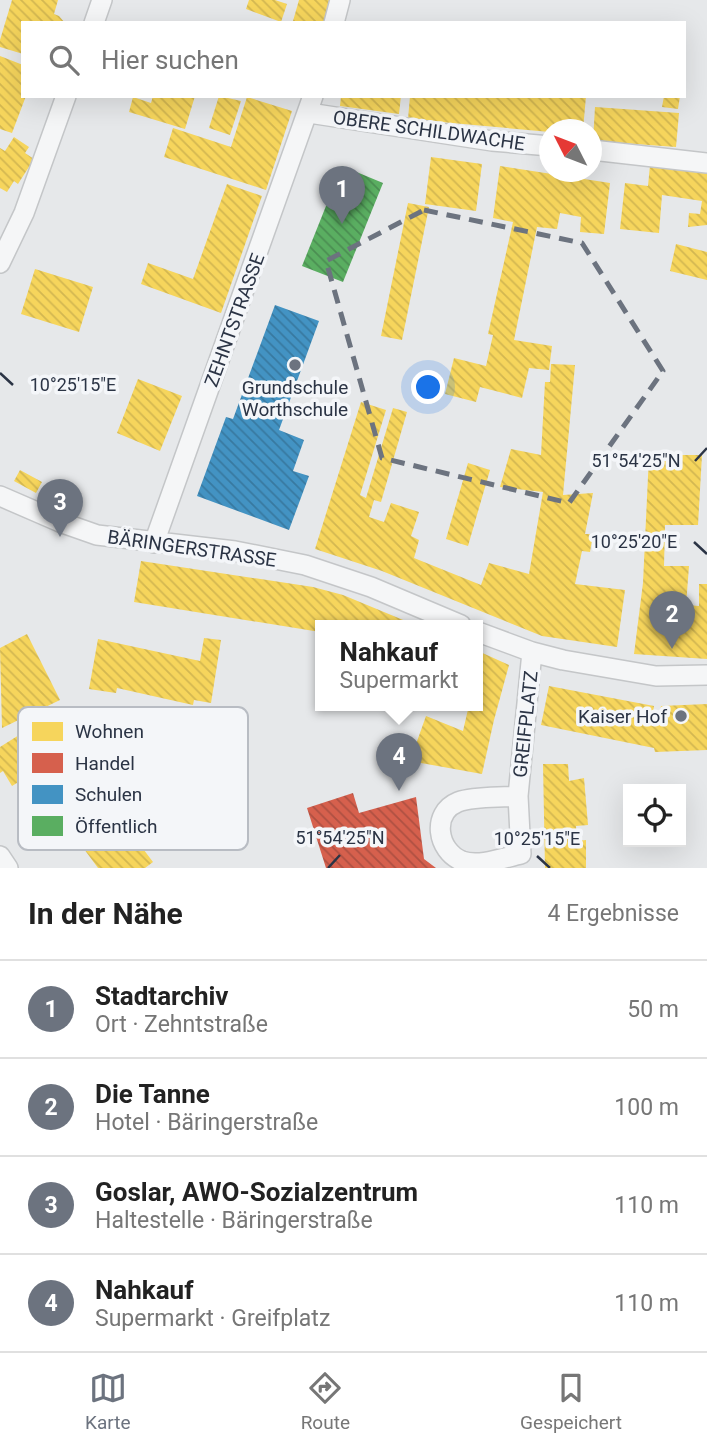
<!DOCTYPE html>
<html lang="de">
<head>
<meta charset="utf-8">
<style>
	:root { --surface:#fff; --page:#f6f6f6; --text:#222; --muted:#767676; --line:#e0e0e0; --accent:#6c737f }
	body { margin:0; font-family:Roboto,sans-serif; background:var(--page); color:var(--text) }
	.controls { position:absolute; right:21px; bottom:21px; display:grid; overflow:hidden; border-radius:0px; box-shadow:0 7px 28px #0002 }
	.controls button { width:63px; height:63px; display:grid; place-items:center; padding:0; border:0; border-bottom:2px solid var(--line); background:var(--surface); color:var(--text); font:35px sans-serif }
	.compass { position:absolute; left:539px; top:119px; width:63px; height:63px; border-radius:50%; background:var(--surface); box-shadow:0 7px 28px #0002; rotate:312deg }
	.you { position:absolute; left:429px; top:388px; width:24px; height:24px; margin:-18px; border:5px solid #fff; border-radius:50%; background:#1a73e8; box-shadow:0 0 0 10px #1a73e833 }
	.badge { display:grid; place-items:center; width:46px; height:46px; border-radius:50%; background:var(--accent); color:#fff; font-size:23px; font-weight:700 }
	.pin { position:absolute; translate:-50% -58px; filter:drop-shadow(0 2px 4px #0008) }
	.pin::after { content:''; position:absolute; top:37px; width:24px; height:21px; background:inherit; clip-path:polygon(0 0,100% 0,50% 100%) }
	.popup { position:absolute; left:315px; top:620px; width:168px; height:91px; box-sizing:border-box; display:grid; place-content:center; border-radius:0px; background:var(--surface); filter:drop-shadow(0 2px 5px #0005); font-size:23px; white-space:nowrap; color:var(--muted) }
	.popup b { font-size:26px; color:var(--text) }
	.popup::after { content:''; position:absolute; left:50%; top:100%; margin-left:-14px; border:14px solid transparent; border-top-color:var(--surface) }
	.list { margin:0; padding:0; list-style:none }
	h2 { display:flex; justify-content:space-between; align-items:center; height:91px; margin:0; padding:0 28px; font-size:30px }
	h2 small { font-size:23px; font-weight:400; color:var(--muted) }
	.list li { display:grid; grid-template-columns:46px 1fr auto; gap:21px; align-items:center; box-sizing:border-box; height:98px; padding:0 28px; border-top:2px solid var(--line) }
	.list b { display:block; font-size:26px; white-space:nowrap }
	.list p { margin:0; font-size:23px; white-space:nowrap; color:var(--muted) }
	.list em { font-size:23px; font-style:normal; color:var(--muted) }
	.icon { flex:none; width:38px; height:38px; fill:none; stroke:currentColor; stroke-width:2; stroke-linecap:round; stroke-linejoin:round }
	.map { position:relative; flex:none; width:707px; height:868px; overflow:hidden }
	.search { position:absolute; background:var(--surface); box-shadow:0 7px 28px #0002; left:21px; right:21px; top:21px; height:77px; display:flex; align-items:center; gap:18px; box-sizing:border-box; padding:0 24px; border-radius:0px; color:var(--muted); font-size:26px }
	.sheet { height:483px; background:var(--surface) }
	nav { display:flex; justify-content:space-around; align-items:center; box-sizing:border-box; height:98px; border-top:2px solid var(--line); background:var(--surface); font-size:19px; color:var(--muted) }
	nav a { display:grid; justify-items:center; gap:4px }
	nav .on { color:var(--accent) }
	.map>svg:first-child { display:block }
	.homes { fill:url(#homes-back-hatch) }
	.shops { fill:url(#shops-back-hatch) }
	.schools { fill:url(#schools-back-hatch) }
	.public { fill:url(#public-back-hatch) }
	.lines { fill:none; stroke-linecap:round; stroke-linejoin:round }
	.minor-casing { stroke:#c4c6c8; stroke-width:22 }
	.minor { stroke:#f5f6f7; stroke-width:19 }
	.marked { fill:none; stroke:#6c737f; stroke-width:5; stroke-dasharray:14 9; stroke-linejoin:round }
	.ticks { fill:none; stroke:#2b3445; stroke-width:2.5 }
	.poi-dot { fill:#6c737f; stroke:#f4f6f9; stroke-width:2.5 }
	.labels { text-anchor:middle; stroke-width:7; stroke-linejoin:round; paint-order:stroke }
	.street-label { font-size:19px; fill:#2b3445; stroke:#f4f6f9 }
	.poi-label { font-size:19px; fill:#2b3445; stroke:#f4f6f9 }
	.key { fill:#f4f6f9; stroke:#b8bcc3; stroke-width:2 }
	.key-label { font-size:19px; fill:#2b3445 }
	.ticks-label { font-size:18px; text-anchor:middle; fill:#2b3445; stroke:#f4f6f9; stroke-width:7; stroke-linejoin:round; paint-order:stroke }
</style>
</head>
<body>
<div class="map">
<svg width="707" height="868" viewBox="0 0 707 868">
	<defs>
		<pattern id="homes-back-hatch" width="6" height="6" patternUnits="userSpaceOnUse" patternTransform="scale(1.75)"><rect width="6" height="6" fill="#f6d55c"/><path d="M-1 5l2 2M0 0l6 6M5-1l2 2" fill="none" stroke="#d3b751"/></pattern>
		<pattern id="shops-back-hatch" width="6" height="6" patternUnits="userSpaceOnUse" patternTransform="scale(1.75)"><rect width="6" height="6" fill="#d6604d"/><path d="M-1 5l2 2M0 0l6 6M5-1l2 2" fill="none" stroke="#ae5042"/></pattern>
		<pattern id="schools-back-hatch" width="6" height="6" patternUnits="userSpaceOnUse" patternTransform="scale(1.75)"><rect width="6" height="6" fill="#4393c3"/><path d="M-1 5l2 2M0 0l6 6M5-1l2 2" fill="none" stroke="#3879a0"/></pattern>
		<pattern id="public-back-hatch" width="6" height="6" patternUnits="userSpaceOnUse" patternTransform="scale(1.75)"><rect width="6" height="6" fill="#5aae61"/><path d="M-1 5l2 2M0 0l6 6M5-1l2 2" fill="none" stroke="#4b8e52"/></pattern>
	</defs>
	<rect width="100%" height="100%" fill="#e6e8ea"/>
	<!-- homes -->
	<path class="homes" d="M12,0H58L54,14L59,16L65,23H23V54L0,47V40Z
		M249,0H275L287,4L281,22L246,9Z
		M299,0H334L326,23L293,21Z
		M0,56L23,65V96H26L12,133L0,129Z
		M153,96H195L185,129L129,112L133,97L151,103Z
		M219,96L241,101L230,135L209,128Z
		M341,96H401L399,114L340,106Z
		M410,96H586L583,130H550V132L408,119Z
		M664,96H680L678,109L662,107Z
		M247,97L292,111L266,190L164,157L173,128L231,147Z
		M595,107L679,113L676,147L593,141Z
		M14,137L29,147L25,153L34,159L18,184L14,181L7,192L0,188V148L5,151Z
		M431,157L482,164L476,211L425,204Z
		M650,165L707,172V225L688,227L689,213L700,214L702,201L662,195L659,233L620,229L625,183L648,186Z
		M500,166L610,183L604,234L580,232L581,217L560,213L557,229L537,227L514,340L552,346L549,370L529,368L522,398L480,387L476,402L445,394L454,358L486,366L493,335L488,334L513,222L493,218Z
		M227,184L262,196L221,313L141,284L148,263L193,279Z
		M408,203L429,207L402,340L381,336Z
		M676,244L707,252V280L670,271Z
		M35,269L93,287L79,332L21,314Z
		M551,364L575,365L563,495L593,493L585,534H593L590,552L582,551L575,584L625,590L617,647L542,636L382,571L315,549L361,402L386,410L360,495L366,498L393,408L407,412L381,502L374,500L369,517L384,522L391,503L419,512L411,536L419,540L414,558L481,585L489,563L529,574L543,492L500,487L511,449L541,455L545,382H550Z
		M138,379L182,396L160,451L117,433Z
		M649,455H702L698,525H665L664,566H689L686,605L699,606V584H707V659L634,654L643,583Z
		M468,463L490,470L468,546L446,539Z
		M20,470L42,482L36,493L14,481Z
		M141,561L313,587L343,595L408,622L406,625H320V632L134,602Z
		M27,634L60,700L2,728L0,648Z
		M204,638L221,640L211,703L194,700L193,705L117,688L116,693L89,689L98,639L200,661Z
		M478,651L509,665L494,720L482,774L410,761L426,716L463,731L469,705H478Z
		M549,686L654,706L653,712L660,711L661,706L707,704V750L655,752L654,748L541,725Z
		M27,730L48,764L12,786L3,771L0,773V747Z
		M543,764H568L569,781L584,778L588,825L576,826L577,841L586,840V868H545Z
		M77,775L100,806L51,843L35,821L41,817L34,808Z
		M122,821L153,862L145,868H98L84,849Z"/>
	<!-- shops -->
	<path class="shops" d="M353,793L359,813L416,797L424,859L436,868H326L307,808Z"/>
	<!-- schools -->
	<path class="schools" d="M275,305L319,321L279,430L304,440L293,471L309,476L289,530L197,496L226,417L233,419Z"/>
	<!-- public -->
	<path class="public" d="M342,166L383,183L343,282L302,266Z"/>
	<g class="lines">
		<defs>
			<path id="minor" d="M94,23L102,0
				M334,23L340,0
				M309,113L492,141L550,146
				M592,150L707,163
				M0,263L24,213L66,96
				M0,496L60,522L97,535L235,551L305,565L371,587L461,625
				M154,543L313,96
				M478,632L532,652L563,660L656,676L707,675
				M518,796C499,798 476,796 458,802C431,813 437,851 462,861C479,867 503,858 521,854L518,796L532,652
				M0,856L8,868"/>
		</defs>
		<!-- minor casing -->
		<use href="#minor" class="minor-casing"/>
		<!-- minor -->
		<use href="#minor" class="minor"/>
	</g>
	<!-- marked area -->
	<path class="marked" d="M424,210L582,243L663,371L569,503L382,458L326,261Z"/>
	<!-- ticks -->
	<path class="ticks" d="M0,373L13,385M695,461L707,448M694,542L707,554M537,856L550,868M328,868L340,855"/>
	<!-- markers -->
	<g class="poi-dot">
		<circle cx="295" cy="365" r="7"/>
		<circle cx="681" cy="716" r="7"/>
	</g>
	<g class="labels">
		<!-- street labels -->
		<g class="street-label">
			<text transform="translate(429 130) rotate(8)" y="7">OBERE SCHILDWACHE</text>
			<text transform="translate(234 320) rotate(-70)" y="7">ZEHNTSTRASSE</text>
			<text transform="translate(192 548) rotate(8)" y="7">BÄRINGERSTRASSE</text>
			<text transform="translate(525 724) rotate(-84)" y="7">GREIFPLATZ</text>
		</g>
		<!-- poi labels -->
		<g class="poi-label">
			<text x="295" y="394">Grundschule<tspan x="295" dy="22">Worthschule</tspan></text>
			<text x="667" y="723" text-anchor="end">Kaiser Hof</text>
		</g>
	</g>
	<!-- legend -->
	<rect x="18" y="707" width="230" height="143" rx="10" class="key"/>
	<rect x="32" y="722" width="31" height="19" fill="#f6d55c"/>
	<rect x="32" y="753" width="31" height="20" fill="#d6604d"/>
	<rect x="32" y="785" width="31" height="19" fill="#4393c3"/>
	<rect x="32" y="816" width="31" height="20" fill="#5aae61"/>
	<g class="key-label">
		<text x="75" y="738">Wohnen</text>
		<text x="75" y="770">Handel</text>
		<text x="75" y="801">Schulen</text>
		<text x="75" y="833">Öffentlich</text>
	</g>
	<g class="ticks-label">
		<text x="73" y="391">10°25'15"E</text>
		<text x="636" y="467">51°54'25"N</text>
		<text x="634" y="548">10°25'20"E</text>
		<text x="340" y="844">51°54'25"N</text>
		<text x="537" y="845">10°25'15"E</text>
	</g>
</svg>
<div class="controls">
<button><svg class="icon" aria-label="locate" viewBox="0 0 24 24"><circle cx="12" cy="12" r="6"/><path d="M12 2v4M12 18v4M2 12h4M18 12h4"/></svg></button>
</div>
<svg class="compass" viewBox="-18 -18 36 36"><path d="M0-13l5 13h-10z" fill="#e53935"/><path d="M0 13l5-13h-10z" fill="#767676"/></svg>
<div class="you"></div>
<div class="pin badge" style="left:342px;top:224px">1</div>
<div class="pin badge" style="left:672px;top:649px">2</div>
<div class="pin badge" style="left:60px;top:537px">3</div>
<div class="pin badge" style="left:399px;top:791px">4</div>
<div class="popup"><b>Nahkauf</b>Supermarkt</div>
<div class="search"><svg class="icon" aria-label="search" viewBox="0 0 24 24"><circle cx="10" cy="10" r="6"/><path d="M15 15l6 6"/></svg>Hier suchen</div>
</div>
<section class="sheet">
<h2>In der Nähe<small>4 Ergebnisse</small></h2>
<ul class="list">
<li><span class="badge">1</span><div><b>Stadtarchiv</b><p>Ort · Zehntstraße</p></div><em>50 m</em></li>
<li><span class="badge">2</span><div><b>Die Tanne</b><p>Hotel · Bäringerstraße</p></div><em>100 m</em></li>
<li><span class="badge">3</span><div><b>Goslar, AWO-Sozialzentrum</b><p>Haltestelle · Bäringerstraße</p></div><em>110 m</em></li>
<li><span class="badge">4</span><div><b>Nahkauf</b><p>Supermarkt · Greifplatz</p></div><em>110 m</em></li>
</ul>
</section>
<nav>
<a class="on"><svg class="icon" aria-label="map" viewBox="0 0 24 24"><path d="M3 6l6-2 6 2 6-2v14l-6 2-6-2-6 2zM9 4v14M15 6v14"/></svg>Karte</a>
<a><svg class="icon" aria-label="directions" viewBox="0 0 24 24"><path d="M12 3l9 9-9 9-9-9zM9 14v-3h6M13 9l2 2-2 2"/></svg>Route</a>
<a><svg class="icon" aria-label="saved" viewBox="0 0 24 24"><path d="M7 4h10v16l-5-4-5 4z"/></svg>Gespeichert</a>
</nav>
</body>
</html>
